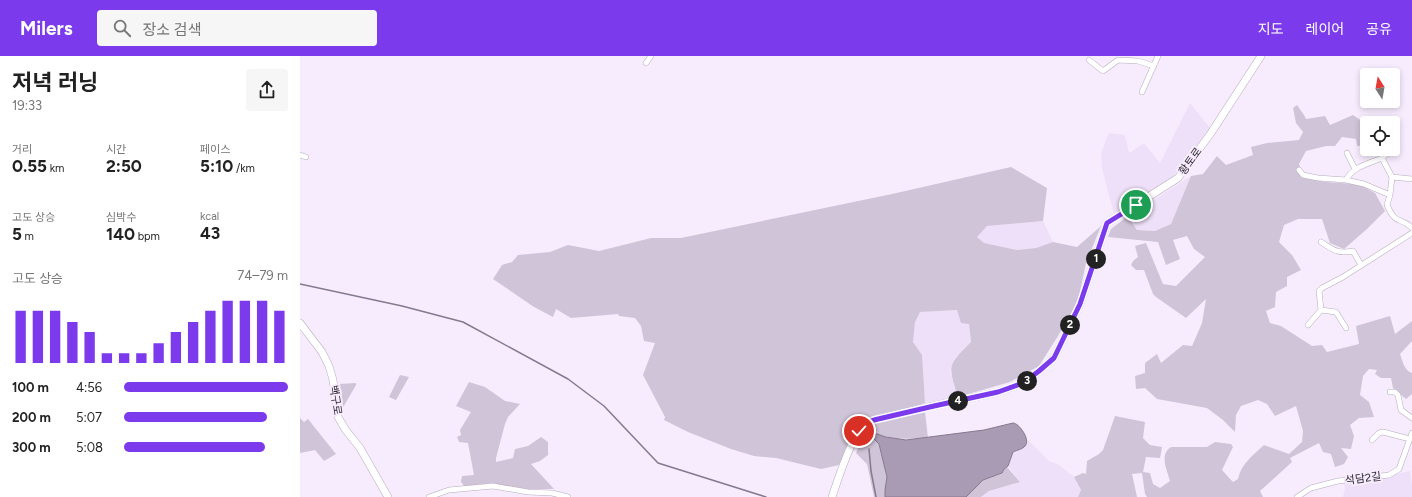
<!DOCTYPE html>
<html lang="ko">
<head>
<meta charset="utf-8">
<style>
	body { margin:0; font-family:Figtree,"Noto Sans KR",sans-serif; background:#f6f6f6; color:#222; height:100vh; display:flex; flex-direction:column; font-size:15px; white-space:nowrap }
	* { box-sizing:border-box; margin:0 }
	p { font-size:13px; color:#767676 }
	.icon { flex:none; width:22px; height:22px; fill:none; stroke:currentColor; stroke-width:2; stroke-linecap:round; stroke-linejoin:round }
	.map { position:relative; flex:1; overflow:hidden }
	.side { display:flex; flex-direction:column; background:#fff; width:300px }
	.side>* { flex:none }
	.needle { width:26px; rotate:349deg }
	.tools { position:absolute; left:1060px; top:12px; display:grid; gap:8px }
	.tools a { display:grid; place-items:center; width:40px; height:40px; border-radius:4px; background:#fff; box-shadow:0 2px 6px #0003; font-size:20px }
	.pin { position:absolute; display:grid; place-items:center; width:34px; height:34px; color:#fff; margin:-17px; border:2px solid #fff; border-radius:50%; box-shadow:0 1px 4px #0007 }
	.km { position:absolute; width:20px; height:20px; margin:-10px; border-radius:50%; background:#222; color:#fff; font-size:11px; line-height:20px; text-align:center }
	.round { display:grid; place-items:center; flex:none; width:42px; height:42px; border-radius:4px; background:#f6f6f6 }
	.headline { display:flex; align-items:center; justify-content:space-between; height:68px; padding:0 12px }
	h1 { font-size:22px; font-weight:700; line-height:30px }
	.figures { display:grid; grid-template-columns:repeat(3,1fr); gap:6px; height:68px; padding:4px 12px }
	.figures div { display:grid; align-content:center }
	.figures b { font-size:17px; font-weight:700 }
	.figures small { font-size:11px; font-weight:400 }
	.figures p { font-size:11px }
	.chart { height:112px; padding:8px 12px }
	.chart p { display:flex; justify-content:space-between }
	.chart svg { width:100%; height:72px; margin-top:4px; stroke:#7c3aed; stroke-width:6 }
	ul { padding:0 12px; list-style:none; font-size:13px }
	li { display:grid; grid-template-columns:64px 48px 1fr; align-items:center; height:30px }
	li i { height:10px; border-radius:5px; background:#7c3aed }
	header { display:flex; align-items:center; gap:24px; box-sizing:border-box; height:56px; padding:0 20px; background:#7c3aed; color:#fff }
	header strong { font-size:19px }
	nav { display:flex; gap:22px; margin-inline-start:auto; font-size:14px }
	.search { width:280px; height:36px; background:#f6f6f6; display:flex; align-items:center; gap:10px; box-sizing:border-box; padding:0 14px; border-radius:4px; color:#767676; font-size:15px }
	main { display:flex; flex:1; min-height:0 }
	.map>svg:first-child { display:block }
</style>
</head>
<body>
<header>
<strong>Milers</strong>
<div class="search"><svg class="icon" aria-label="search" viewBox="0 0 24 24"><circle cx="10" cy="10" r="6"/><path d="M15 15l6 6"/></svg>장소 검색</div>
<nav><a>지도</a><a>레이어</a><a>공유</a></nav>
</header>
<main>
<section class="side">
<div class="headline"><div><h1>저녁 러닝</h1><p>19:33</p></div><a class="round"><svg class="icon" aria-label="share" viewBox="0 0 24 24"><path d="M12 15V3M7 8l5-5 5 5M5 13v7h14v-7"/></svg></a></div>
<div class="figures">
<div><p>거리</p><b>0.55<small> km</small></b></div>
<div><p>시간</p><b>2:50</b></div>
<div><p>페이스</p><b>5:10<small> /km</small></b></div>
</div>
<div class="figures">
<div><p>고도 상승</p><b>5<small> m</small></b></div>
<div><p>심박수</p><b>140<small> bpm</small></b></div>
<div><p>kcal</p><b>43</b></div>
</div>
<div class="chart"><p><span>고도 상승</span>74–79 m</p>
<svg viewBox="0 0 160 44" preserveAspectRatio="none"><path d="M5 44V12M15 44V12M25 44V12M35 44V19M45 44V25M55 44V38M65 44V38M75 44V38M85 44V32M95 44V25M105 44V19M115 44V12M125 44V6M135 44V6M145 44V6M155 44V12"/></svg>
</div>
<ul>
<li><b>100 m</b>4:56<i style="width:100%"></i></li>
<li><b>200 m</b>5:07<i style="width:87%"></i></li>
<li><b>300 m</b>5:08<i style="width:86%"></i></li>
</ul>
</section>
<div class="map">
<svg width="1112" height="441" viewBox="0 0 1112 441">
	<rect width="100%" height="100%" fill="#f7ecfe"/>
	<path fill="#eee0f8" d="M890,47L910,72L871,123L814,158L802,112L801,97L809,77L825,79L829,97L844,87L860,107Z
		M891,120L871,168L855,175L837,174L828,160Z
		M743,165L753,186L736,192L717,194L684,187L677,181L687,170Z
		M657,254L669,268L671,286L654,303L650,316L658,341L625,347L622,299L613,286L615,266L619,256Z
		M728,384L749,405L759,409L774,421L781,435L778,441H681L689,435L720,426L708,410L713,396L725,390Z
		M1110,415L1112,429V441H1043L1045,433L1044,426L1061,425Z"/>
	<path fill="#d0c4d8" d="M997,49L1004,59L1006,63L1025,60L1030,69L1053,59L1063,66L1068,61L1074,65V67H1067V89L1057,90L1056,83L1042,81L1035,90H1026L1006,95L999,108L1004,122L1025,126L1055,128L1064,131L1075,137L1085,155L1067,173L1044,193L1030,187L1022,163H998L984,169L979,186L992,199L1001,214L987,221V230L976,236L975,251L966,255L970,267L981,270L1012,290L1022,289L1027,296L1059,288L1056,270L1090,260L1095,278L1112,265V285L1100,298C1103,306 1104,314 1112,317V338L1106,343L1093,332L1091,322H1081L1075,318L1077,314L1069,313L1063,320L1060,339L1069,346L1074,361L1059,362L1050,369L1054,380L1051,393L1041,392L1048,401L1044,408L1035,411L1031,398L1023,396L1019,387L990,402L992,406L960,435L963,441H847L845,438L842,417L832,418L837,441H778L781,434L774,421L783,417L786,418L787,405L799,398L803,394L815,360L845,366L843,382L850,389L862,391L860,402L846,401L843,416L850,417L853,428L860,432L870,425C867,414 859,399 871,391H907L915,386L931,388L933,391L922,414L933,426L938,423C941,408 953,399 964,389L989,398L1002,386L1003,375L996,350L975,360L967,348L958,344L941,350L936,359L935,376L923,364L907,352L857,343L845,332L836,333L835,320L845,317V307L857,298L861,307L883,289L892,290L902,267L906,243L886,262L856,241L853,238L844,214H836L831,209L833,205L838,201L835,190L846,187L863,228L876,230L905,201L894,193L887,180L873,184L880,203L866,209L858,186L808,181L811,173L828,160L837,174L855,175L871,168L891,120L903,118L917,100L926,109L953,99L951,91L967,87L999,84L1003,76L996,67L993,52Z
		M711,111L747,132L743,165L687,170L677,181L684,187L717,194L736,192L753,186L777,191L801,170L786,207L778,245L758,280L739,310L710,326L658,341C648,309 647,310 671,286L669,268L661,267L657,254L620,256L615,266L613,286L622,299L625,347L555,373L539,409L521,413L476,402L454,400L431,393L388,376L364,364L365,361L343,319L355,287L344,285L341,270L335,262L319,260L318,258L271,262L256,253L253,261L234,251L193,223L202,209L212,206L218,199L250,196L268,189L299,195L351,182H381L592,138Z
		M100,319L109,321L96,344L89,341Z
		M169,326L185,331L205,345L220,348L208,361L205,368L196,402V406L213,402L215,393L228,390L241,381L248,386V399L240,405L231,408L254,433H225L191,427L165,431L161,426L162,420L174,419L168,387L159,386L157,381L161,379L160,374L171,356L156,350Z
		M56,327V329L41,355L37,343L39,328Z
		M625,356L628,382C610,383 594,384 577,378L578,386L579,388L587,421L586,441H574L567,408L556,397L567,372L577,367Z
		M0,362L4,366L8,363L36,398L24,405L15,394L0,397Z
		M707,411L720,426L689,435L681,441H666L683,424L701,418L704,413Z"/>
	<path fill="#aa9bb5" stroke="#85798d" d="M713,367C719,367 731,384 725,390C723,393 717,394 713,396L708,410L704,413L702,417L683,424L666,441H585V434L587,421L579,388L573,382L575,378H577L586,381L606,384L684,374Z"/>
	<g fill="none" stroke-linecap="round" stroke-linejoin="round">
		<path stroke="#85798d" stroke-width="1.5" d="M0,228L102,250L163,266L268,323L304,350L358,407L466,441
			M572,384L573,382
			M569,393L571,415L576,441"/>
		<g stroke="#b6acbd" stroke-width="6">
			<path id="street" d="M789,4L803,15L818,4L838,5L854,10
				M346,7L351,0
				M842,36L858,0
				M1093,82L1096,90L1094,92L1082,102L1092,121L1112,123
				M1047,97L1055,113
				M0,99L6,101
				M1082,102C1070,107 1052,111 1046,124L1064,128L1090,139
				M999,114L1003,119L1018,122L1046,124
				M1092,121L1090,139L1087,149C1096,170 1100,160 1112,172
				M1021,186C1034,194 1037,198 1053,195L1061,209
				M1021,254L1036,256L1046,272
				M1008,269L1021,254L1019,235L1022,232L1043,221L1112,177
				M1090,336H1095L1098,339L1101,354L1112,362
				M1072,384L1079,377L1083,376L1110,383
				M129,441L149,434L193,430L228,436L252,437L268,441
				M997,441L1011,432L1038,425L1089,419L1099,413L1112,377"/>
		</g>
		<g stroke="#b6acbd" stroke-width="8">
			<path id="secondary" d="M0,267L22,296L29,310L33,324L38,361L45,373L60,392L88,441
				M532,441C537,426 553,376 565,367C567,366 571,365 574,364L633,350L698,336L723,327L739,315L754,302L780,248L807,167L878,122L911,77L961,0"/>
		</g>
		<use href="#street" stroke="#fff" stroke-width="5"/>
		<use href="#secondary" stroke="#fff" stroke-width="7"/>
	</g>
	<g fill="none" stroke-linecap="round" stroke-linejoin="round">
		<g stroke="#fff" stroke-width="8">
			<path id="route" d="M559,375L565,367L574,364L634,350L698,336L723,327L739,315L754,302L780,248L807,167L836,149"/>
		</g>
		<use href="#route" stroke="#7c3aed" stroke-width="5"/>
	</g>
	<g text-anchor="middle" stroke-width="4" stroke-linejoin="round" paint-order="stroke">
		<g font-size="11" fill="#2e2a31" stroke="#f7ecfe">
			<text transform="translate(890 105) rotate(-54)" y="4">황토로</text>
			<text transform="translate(36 344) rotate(81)" y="4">백구로</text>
			<text transform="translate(1063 422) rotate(-7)" y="4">석담2길</text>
		</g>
	</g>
</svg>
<div class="tools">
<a><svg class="needle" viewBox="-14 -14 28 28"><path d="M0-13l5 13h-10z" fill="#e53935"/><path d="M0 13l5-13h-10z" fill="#767676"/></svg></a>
<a><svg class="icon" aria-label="locate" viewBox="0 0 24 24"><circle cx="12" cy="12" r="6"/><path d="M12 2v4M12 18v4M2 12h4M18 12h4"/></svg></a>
</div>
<div class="pin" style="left:836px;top:149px;background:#1e9e55"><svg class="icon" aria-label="arrive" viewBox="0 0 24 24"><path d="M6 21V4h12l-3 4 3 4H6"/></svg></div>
<div class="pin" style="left:559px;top:375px;background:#d93025"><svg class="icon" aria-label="check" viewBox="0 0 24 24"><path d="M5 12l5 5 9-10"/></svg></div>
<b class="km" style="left:796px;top:203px">1</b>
<b class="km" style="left:770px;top:269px">2</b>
<b class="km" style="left:727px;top:325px">3</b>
<b class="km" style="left:658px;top:345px">4</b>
</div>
</main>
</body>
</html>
